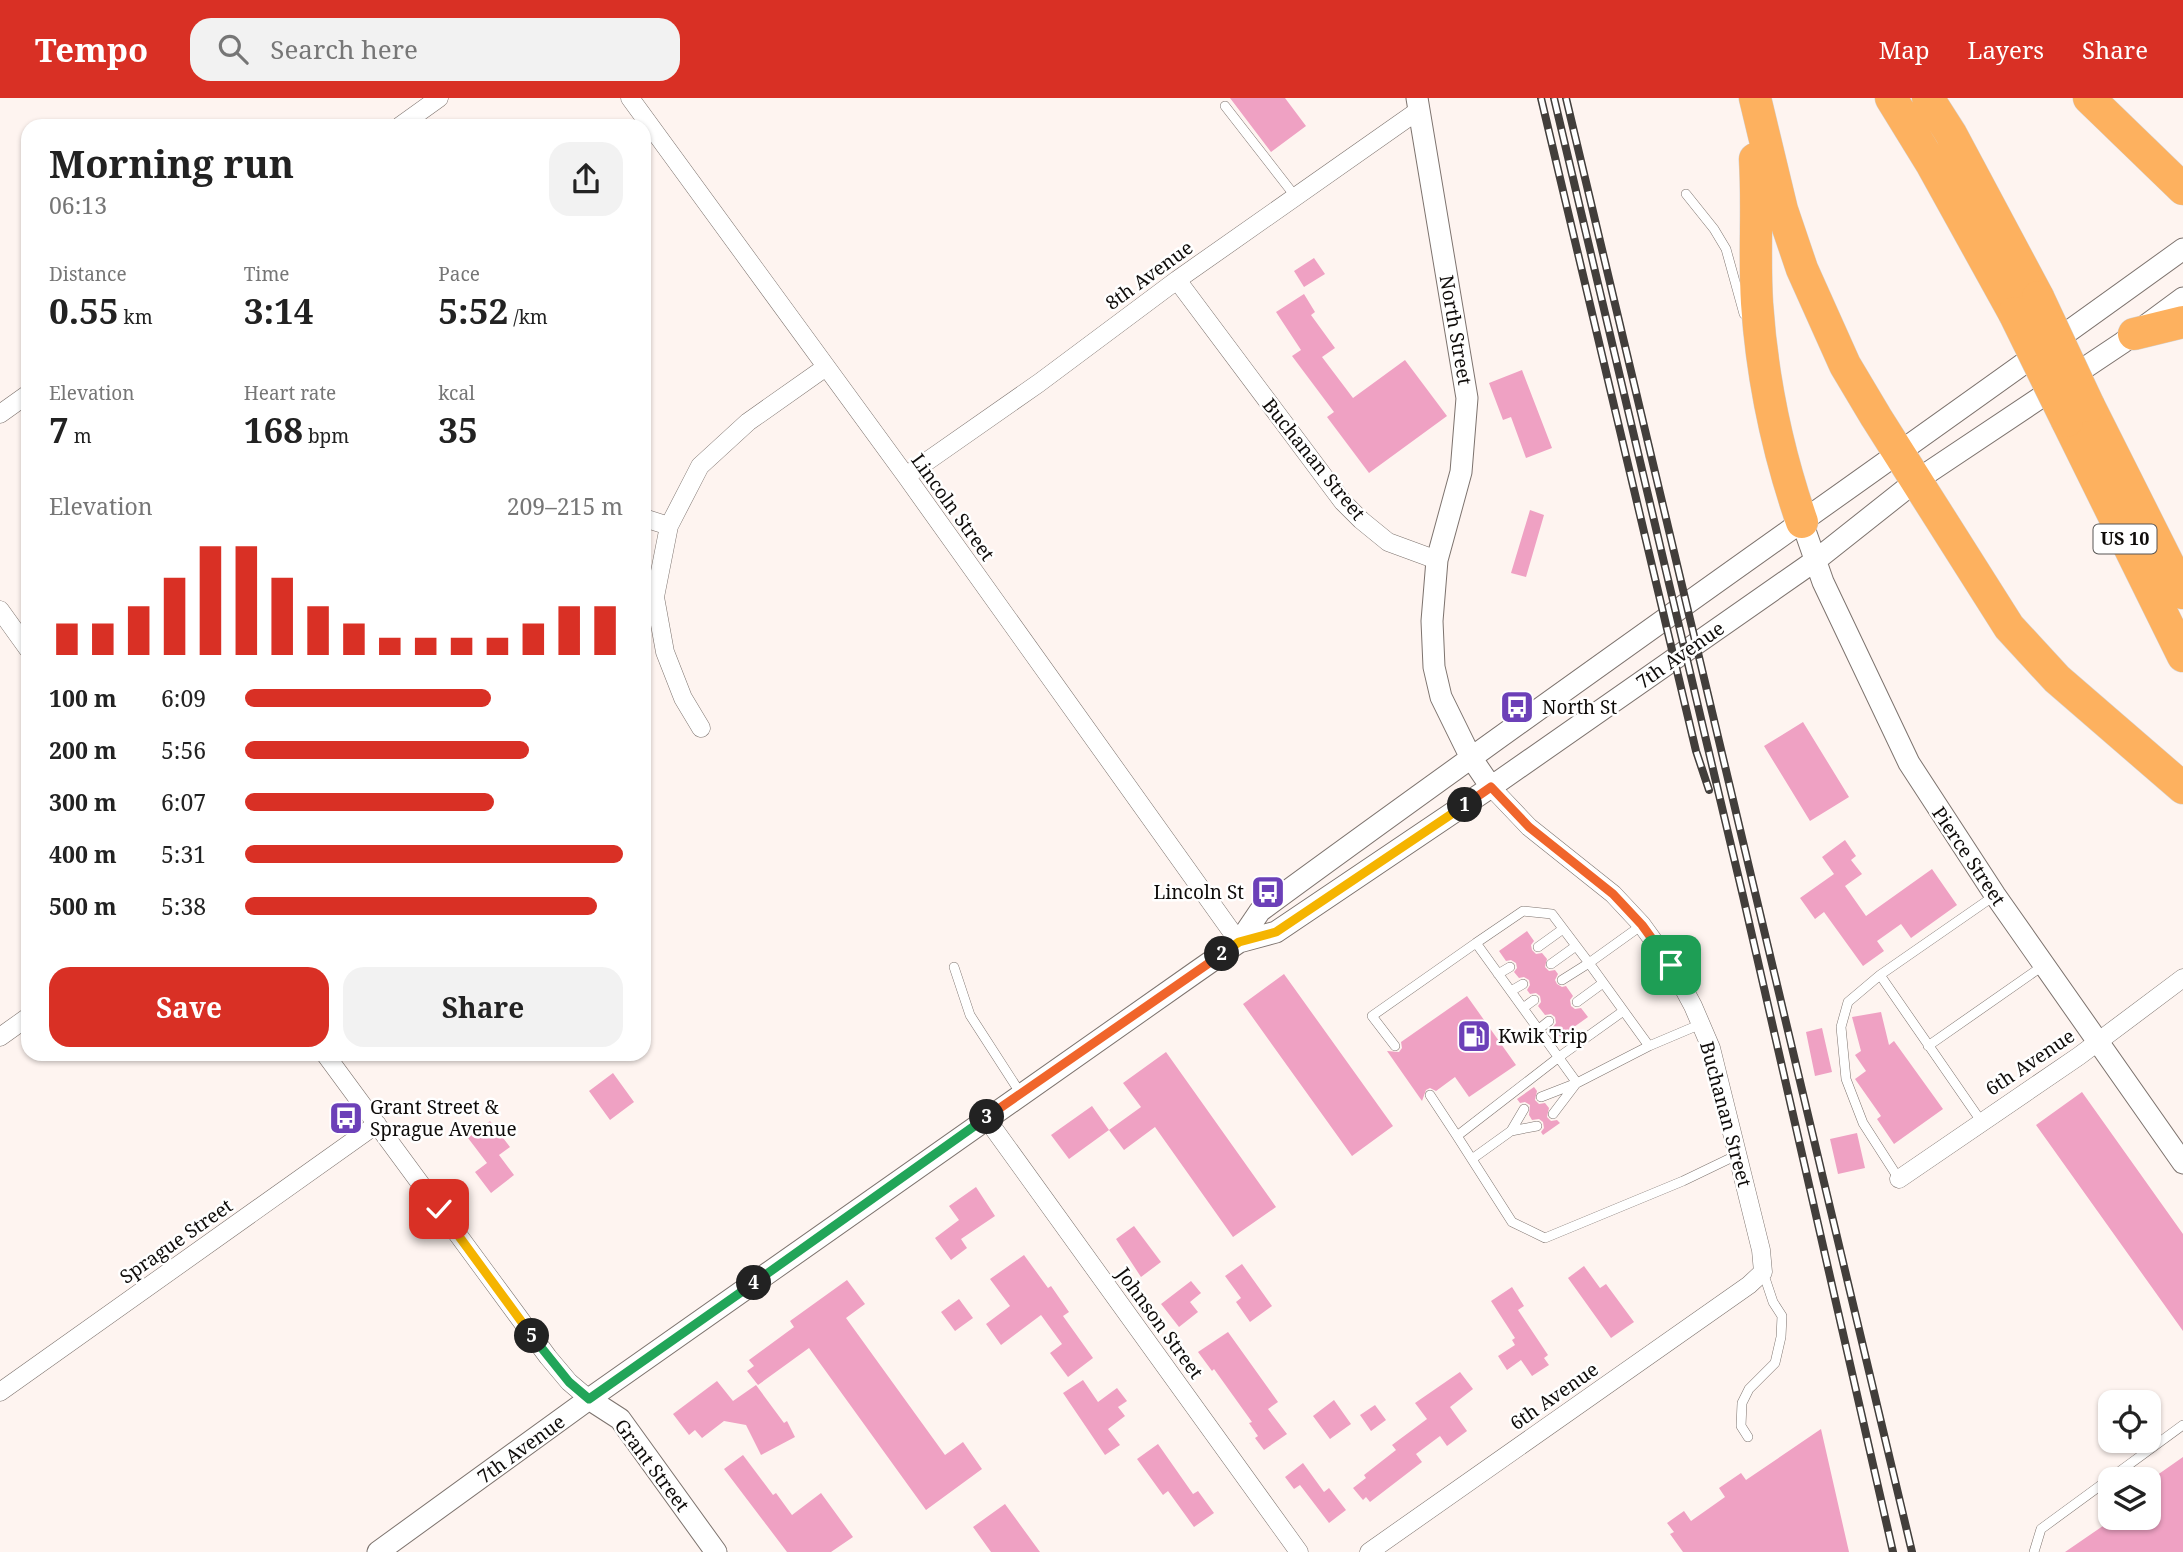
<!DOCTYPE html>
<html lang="en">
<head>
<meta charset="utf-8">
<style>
	body { margin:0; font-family:"Noto Serif",serif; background:#f2f2f2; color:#222; height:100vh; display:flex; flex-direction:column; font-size:26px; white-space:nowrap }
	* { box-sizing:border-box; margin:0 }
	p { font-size:23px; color:#767676 }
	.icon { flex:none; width:38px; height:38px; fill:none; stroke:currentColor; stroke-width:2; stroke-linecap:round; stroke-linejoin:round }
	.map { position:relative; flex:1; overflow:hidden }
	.drawer { position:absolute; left:21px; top:21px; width:630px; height:942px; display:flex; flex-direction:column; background:#fff; border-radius:21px; box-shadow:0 2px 5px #0004 }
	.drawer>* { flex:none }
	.controls { position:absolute; left:2098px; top:1292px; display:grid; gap:14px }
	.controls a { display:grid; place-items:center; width:63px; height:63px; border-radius:14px; background:#fff; box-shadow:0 2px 5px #0004; font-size:35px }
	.pin { position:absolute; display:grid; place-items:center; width:60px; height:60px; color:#fff; margin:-30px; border-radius:14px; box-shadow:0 4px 10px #0006 }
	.km { position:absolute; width:35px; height:35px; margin:-18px; border-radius:50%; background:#222; color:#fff; font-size:19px; line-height:35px; text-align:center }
	.round { display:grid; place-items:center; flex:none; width:74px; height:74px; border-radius:21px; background:#f2f2f2 }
	.summary { display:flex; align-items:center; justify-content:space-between; height:119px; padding:0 28px }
	h1 { font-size:38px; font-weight:700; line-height:52px }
	.figures { display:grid; grid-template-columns:repeat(3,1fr); gap:10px; height:119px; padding:7px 28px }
	.figures div { display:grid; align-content:center }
	.figures b { font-size:35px; font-weight:700 }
	.figures small { font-size:19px; font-weight:400 }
	.figures p { font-size:19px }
	.chart { height:196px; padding:14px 28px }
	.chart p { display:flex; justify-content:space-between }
	.chart svg { width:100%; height:126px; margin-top:7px; stroke:#d93025; stroke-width:6 }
	.action { display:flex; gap:14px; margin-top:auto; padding:14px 28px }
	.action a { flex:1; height:80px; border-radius:21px; background:#d93025; color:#fff; font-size:28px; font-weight:700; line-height:80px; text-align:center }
	.action a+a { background:#f2f2f2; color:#222 }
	ul { padding:0 28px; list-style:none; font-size:23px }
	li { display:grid; grid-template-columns:112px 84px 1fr; align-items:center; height:52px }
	li i { height:18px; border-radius:9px; background:#d93025 }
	header { display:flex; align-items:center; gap:42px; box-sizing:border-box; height:98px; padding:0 35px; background:#d93025; color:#fff }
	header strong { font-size:33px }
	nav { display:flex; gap:38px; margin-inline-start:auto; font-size:24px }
	.search { width:490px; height:63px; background:#f2f2f2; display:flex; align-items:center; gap:18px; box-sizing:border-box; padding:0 24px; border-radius:21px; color:#767676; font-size:26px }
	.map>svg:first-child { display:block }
</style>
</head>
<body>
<header>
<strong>Tempo</strong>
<div class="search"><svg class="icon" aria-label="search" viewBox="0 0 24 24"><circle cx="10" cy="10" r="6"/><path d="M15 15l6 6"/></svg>Search here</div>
<nav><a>Map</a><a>Layers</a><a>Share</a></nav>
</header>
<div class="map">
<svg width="2183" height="1454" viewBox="0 0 2183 1454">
	<rect width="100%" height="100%" fill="#fef4f0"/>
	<path fill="#efa1c3" d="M1230,0H1285L1306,28L1271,54Z
		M1314,160L1325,176L1304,189L1294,173Z
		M1304,196L1315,214L1311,217L1335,250L1322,259L1353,300L1405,262L1447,318L1369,375L1327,319L1334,314L1292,258L1301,252L1276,214Z
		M1522,272L1552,350L1526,360L1511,319L1503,322L1489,285Z
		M1530,412L1544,417L1526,479L1511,475Z
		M1803,624L1849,699L1810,723L1764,648Z
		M1845,742L1856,758L1851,762L1862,776L1845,788L1866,818L1932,771L1957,807L1911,840L1901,826L1877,843L1884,853L1863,868L1824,814L1815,821L1800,800L1834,776L1822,759Z
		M1527,833L1534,843L1531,847L1532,852L1536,856L1542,855L1547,861L1545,869L1549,873L1555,872L1558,876L1555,882L1557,886L1562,889L1566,888L1573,898L1570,902L1571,908L1575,911L1581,910L1588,919L1560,939L1553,929L1556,925L1555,919L1551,916L1545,917L1538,908L1541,904L1540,898L1536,895L1530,896L1527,892L1530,887L1529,882L1524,879L1519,880L1514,874L1517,870L1516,865L1511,862L1506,863L1499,853Z
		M1284,876L1393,1028L1352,1058L1243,906Z
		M1467,898L1516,967L1469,999L1455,979L1436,993L1430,990L1426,992L1422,1003L1387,953L1399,954L1402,950L1401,944Z
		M1881,914L1889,947L1894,943L1943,1011L1894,1046L1877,1021L1881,1018L1855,981L1866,973L1855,957L1861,953L1852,919Z
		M1822,930L1832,974L1815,978L1806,934Z
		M1166,954L1276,1109L1233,1139L1155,1029L1124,1052L1109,1032L1141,1009L1123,985Z
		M613,975L634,1004L610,1022L589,993Z
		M1534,989L1537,993L1535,1002L1539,1006L1545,1005L1549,1010L1547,1019L1551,1023L1557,1022L1560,1025L1543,1037L1541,1034L1544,1030L1543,1024L1539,1021L1532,1022L1529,1017L1530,1007L1525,1004L1520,1005L1517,1001Z
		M2082,994L2183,1136V1233L2036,1027Z
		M1092,1008L1109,1032L1069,1061L1051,1037Z
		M490,1023L510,1049L499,1057L514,1077L491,1095L475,1074L487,1065L468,1040Z
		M1857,1035L1865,1070L1838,1076L1830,1041Z
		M976,1089L995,1118L961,1141L967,1150L951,1162L935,1140L959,1122L949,1108Z
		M1134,1128L1161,1164L1141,1179L1116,1141Z
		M1024,1157L1048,1190L1051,1188L1069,1214L1063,1218L1093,1260L1068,1279L1050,1255L1062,1246L1041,1217L1001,1247L986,1226L1010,1208L990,1181Z
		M1242,1166L1272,1208L1250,1224L1236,1204L1241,1200L1225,1178Z
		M1584,1168L1600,1190L1606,1186L1634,1224L1611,1240L1568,1180Z
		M847,1182L865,1206L846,1220L945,1357L963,1344L982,1371L926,1412L809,1250L758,1287L747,1273L754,1268L749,1262L794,1229L790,1223Z
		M1191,1183L1201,1195L1190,1204L1198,1214L1179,1229L1161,1206Z
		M1512,1189L1524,1208L1518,1212L1548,1257L1544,1260L1549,1267L1532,1278L1521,1262L1507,1272L1498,1258L1515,1247L1512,1242L1515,1240L1491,1203Z
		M959,1201L973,1220L955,1233L941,1214Z
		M1228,1234L1278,1304L1268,1311L1287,1336L1264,1352L1255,1340L1258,1338L1249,1325L1252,1324L1214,1271L1212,1273L1198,1254Z
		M1460,1274L1473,1291L1450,1309L1467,1333L1447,1348L1440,1338L1416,1356L1422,1364L1370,1404L1366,1399L1363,1402L1353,1390L1366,1380L1364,1377L1396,1352L1392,1347L1427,1321L1415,1305Z
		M1083,1282L1098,1304L1117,1290L1127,1303L1118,1309L1125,1318L1108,1331L1120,1347L1105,1357L1063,1295Z
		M717,1283L733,1303L756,1287L784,1325L787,1323L795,1339L761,1357L746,1327L724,1323L702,1340L695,1332L689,1337L673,1316Z
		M1334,1302L1351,1326L1330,1341L1313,1318Z
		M1375,1307L1386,1322L1371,1333L1360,1317Z
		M1821,1331L1849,1454H1683L1670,1436L1674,1434L1667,1425L1684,1413L1691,1423L1725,1399L1719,1390L1741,1375L1746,1382Z
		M1158,1346L1193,1396L1198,1393L1214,1415L1194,1429L1168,1393L1163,1397L1137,1361Z
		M743,1357L773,1397L776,1395L792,1417L821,1395L853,1439L831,1454H787L724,1371Z
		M2183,1359V1454H2065L2116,1419H2149V1396L2159,1389L2153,1380Z
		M1303,1365L1324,1394L1329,1390L1346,1412L1329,1425L1300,1387L1294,1391L1285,1379Z
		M1005,1406L1040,1454H991L973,1429Z"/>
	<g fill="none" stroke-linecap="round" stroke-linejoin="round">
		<g stroke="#7d736e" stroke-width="10">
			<path id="service" d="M1225,8L1295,98
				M1686,96L1714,131L1726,151L1744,216
				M1642,827L1589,865L1649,948L1701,926
				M1538,849L1563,831
				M1551,866L1576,848
				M954,869L970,917L1021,996
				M1498,876L1510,869
				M1880,877L1848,904L1841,929L1846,981L1863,1025L1899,1081
				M1562,882L1589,865L1552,816L1523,813L1476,845L1577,985
				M1511,893L1523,886
				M1577,904L1603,885
				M1523,910L1534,902
				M1622,914L1559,959L1457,1038L1512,1124L1545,1140L1683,1083L1737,1057
				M1539,931L1549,923
				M1395,948L1372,918L1476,845
				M1928,948L2044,867
				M1430,997L1457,1038
				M1541,999L1577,985L1649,948
				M1553,1016L1575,987
				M1981,1023L1880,877L1994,798
				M1511,1033L1537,1028
				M1472,1061L1511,1033L1524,1011
				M1748,1339L1741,1328L1742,1305L1749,1291L1775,1265L1781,1239L1782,1218L1773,1204L1763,1174
				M2034,1454L2041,1431L2183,1327"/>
		</g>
		<g stroke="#7d736e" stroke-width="19">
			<path id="minor" d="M630,0L906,378L1239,844
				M400,28L439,0
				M1177,182L1343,404L1361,422L1388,444L1437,462
				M0,316L28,296
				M906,378L1039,285L1177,182L1419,12
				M644,420L669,428
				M0,512L28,551
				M701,630L683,600L665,554L655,499L669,428L700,368L748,324L826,269
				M0,939L28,919
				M325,956L548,1259L569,1284L589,1301
				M986,1020L1299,1454
				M1899,1081L2079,958L2183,880
				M0,1294L377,1026
				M1369,1454L1749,1187L1763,1174L1761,1152L1711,950L1693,908L1671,867L1642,827L1613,796L1529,729L1491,689"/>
		</g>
		<g stroke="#7d736e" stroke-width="23">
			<path id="tertiary" d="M1417,0L1467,300L1461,374L1437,462L1432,523L1434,569L1441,599L1470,658L1491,689
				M1802,424L1823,484L1909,665L1995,797L2183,1065
				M1239,844L1260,813C1565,589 1876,373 2183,151
				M589,1301L620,1321L716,1454
				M378,1454L589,1301L1196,874L1239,844L1276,834L1491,689L1816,462L1917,382L2122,245L2183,200"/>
		</g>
		<g stroke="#d4d3d3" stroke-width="33">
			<path id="motorway" d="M1755,0L1782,112L1802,171L1845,267L1876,319L2009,529L2057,581L2183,690
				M1891,0L1931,65L2014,215
				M1928,0L1951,36L2038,199
				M2089,0L2183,91
				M1755,61C1758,109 1754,157 1757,205C1762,279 1778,355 1802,424
				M2134,236L2183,224
				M2089,308L2183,495
				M2067,323L2183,558"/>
		</g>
		<use href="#service" stroke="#fff" stroke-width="9"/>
		<use href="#minor" stroke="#fff" stroke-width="18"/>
		<use href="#tertiary" stroke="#fff" stroke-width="21"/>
		<use href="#motorway" stroke="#fdb15f" stroke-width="32"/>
		<g stroke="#423e3b" stroke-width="8">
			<path id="rail" d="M1541,0L1696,653L1709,692
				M1554,0L1743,798L1893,1454
				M1566,0L1912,1454"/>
		</g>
		<use href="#rail" stroke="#fff" stroke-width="5" stroke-dasharray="16" stroke-linecap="butt"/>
		<g stroke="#d4d3d3" stroke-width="33" stroke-linecap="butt">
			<path id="motorway-bridge" d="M2038,199L2089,308
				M2014,215L2067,323"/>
		</g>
		<use href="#motorway-bridge" stroke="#fdb15f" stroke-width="32"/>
	</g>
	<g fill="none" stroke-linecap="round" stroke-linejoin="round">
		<g stroke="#fff" stroke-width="14">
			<path id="split-1" d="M1465,707L1491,689L1529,729L1613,796L1642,827L1671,867"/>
		</g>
		<g stroke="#fff" stroke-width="14">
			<path id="split-2" d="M1222,856L1239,844L1276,834L1465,707"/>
		</g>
		<g stroke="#fff" stroke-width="14">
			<path id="split-3" d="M987,1019L1222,856"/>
		</g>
		<g stroke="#fff" stroke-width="14">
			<path id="split-4" d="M754,1185L987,1019"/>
		</g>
		<g stroke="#fff" stroke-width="14">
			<path id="split-5" d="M532,1238L569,1284L589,1301L754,1185"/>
		</g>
		<g stroke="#fff" stroke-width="14">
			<path id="split-6" d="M439,1111L532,1238"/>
		</g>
		<use href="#split-1" stroke="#f0652b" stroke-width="9"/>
		<use href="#split-2" stroke="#f5b400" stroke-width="9"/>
		<use href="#split-3" stroke="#f0652b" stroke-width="9"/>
		<use href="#split-4" stroke="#22a559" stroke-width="9"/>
		<use href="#split-5" stroke="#22a559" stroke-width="9"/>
		<use href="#split-6" stroke="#f5b400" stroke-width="9"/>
	</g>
	<defs>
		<g id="bus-square" transform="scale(1.75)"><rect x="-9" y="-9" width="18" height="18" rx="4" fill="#6c40b8" stroke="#fff"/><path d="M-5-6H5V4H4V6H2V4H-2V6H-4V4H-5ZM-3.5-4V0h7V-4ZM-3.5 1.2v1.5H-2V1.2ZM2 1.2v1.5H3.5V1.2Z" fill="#fff"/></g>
		<g id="fuel-square" transform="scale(1.75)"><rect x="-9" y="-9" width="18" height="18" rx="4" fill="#6c40b8" stroke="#fff"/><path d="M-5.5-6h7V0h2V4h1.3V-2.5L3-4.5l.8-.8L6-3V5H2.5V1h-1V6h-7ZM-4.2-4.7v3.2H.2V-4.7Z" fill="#fff"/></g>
	</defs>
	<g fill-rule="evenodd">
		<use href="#bus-square" x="1517" y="609"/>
		<use href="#bus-square" x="1268" y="794"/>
		<use href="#fuel-square" x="1474" y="938"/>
		<use href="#bus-square" x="346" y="1020"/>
	</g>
	<g text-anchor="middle" stroke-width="5" stroke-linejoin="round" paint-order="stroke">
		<rect fill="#fff" stroke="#575554" stroke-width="2" x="2093.5" y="426.5" width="63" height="29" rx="5"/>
		<g font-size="18" font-weight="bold" fill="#0f0c0a">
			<text x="2125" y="447">US 10</text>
		</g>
		<g font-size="19" fill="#0f0c0a" stroke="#fff">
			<text transform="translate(1149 177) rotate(-36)" y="7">8th Avenue</text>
			<text transform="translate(1456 232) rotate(80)" y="7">North Street</text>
			<text transform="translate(1314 361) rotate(51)" y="7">Buchanan Street</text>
			<text transform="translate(953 409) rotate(54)" y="7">Lincoln Street</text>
			<text transform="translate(1680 557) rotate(-35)" y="7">7th Avenue</text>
			<text transform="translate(1969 758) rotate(56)" y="7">Pierce Street</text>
			<text transform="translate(2030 964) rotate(-34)" y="7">6th Avenue</text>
			<text transform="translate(1726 1016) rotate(75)" y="7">Buchanan Street</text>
			<text transform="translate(176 1143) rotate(-35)" y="7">Sprague Street</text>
			<text transform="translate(1160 1225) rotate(54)" y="7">Johnson Street</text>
			<text transform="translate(1554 1298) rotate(-35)" y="7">6th Avenue</text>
			<text transform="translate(521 1351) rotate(-36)" y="7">7th Avenue</text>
			<text transform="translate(652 1367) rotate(53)" y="7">Grant Street</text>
		</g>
		<g font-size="19" fill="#0f0c0a" stroke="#fff" text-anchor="start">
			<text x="1542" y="616">North St</text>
			<text x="1244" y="801" text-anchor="end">Lincoln St</text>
			<text x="1498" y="945">Kwik Trip</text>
			<text x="370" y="1016">Grant Street &amp;<tspan x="370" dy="22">Sprague Avenue</tspan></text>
		</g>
	</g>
</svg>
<div class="controls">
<a><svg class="icon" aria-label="locate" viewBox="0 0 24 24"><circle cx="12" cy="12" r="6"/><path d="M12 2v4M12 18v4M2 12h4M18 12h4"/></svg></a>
<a><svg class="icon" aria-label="layers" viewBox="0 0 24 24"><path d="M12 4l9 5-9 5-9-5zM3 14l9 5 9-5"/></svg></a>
</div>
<div class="pin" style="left:1671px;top:867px;background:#1e9e55"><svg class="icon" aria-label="arrive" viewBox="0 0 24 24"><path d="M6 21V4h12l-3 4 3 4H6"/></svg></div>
<div class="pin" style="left:439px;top:1111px;background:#d93025"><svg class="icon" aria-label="check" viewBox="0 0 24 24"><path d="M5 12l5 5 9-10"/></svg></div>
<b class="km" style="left:1465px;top:707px">1</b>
<b class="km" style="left:1222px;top:856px">2</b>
<b class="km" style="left:987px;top:1019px">3</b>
<b class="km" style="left:754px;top:1185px">4</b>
<b class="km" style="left:532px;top:1238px">5</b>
<section class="drawer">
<div class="summary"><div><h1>Morning run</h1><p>06:13</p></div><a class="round"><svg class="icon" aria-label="share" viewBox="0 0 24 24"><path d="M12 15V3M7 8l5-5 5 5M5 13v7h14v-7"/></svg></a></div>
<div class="figures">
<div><p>Distance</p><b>0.55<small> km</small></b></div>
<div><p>Time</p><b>3:14</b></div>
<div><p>Pace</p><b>5:52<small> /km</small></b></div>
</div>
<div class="figures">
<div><p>Elevation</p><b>7<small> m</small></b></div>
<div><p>Heart rate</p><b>168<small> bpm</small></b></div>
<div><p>kcal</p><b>35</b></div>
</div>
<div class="chart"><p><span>Elevation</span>209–215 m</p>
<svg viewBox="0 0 160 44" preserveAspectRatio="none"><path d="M5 44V33M15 44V33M25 44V27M35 44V17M45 44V6M55 44V6M65 44V17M75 44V27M85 44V33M95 44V38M105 44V38M115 44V38M125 44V38M135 44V33M145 44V27M155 44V27"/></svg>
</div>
<ul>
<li><b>100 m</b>6:09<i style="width:65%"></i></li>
<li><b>200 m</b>5:56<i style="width:75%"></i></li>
<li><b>300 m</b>6:07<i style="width:66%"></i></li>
<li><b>400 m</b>5:31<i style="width:100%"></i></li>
<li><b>500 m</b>5:38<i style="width:93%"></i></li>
</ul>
<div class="action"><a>Save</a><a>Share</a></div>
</section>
</div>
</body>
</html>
